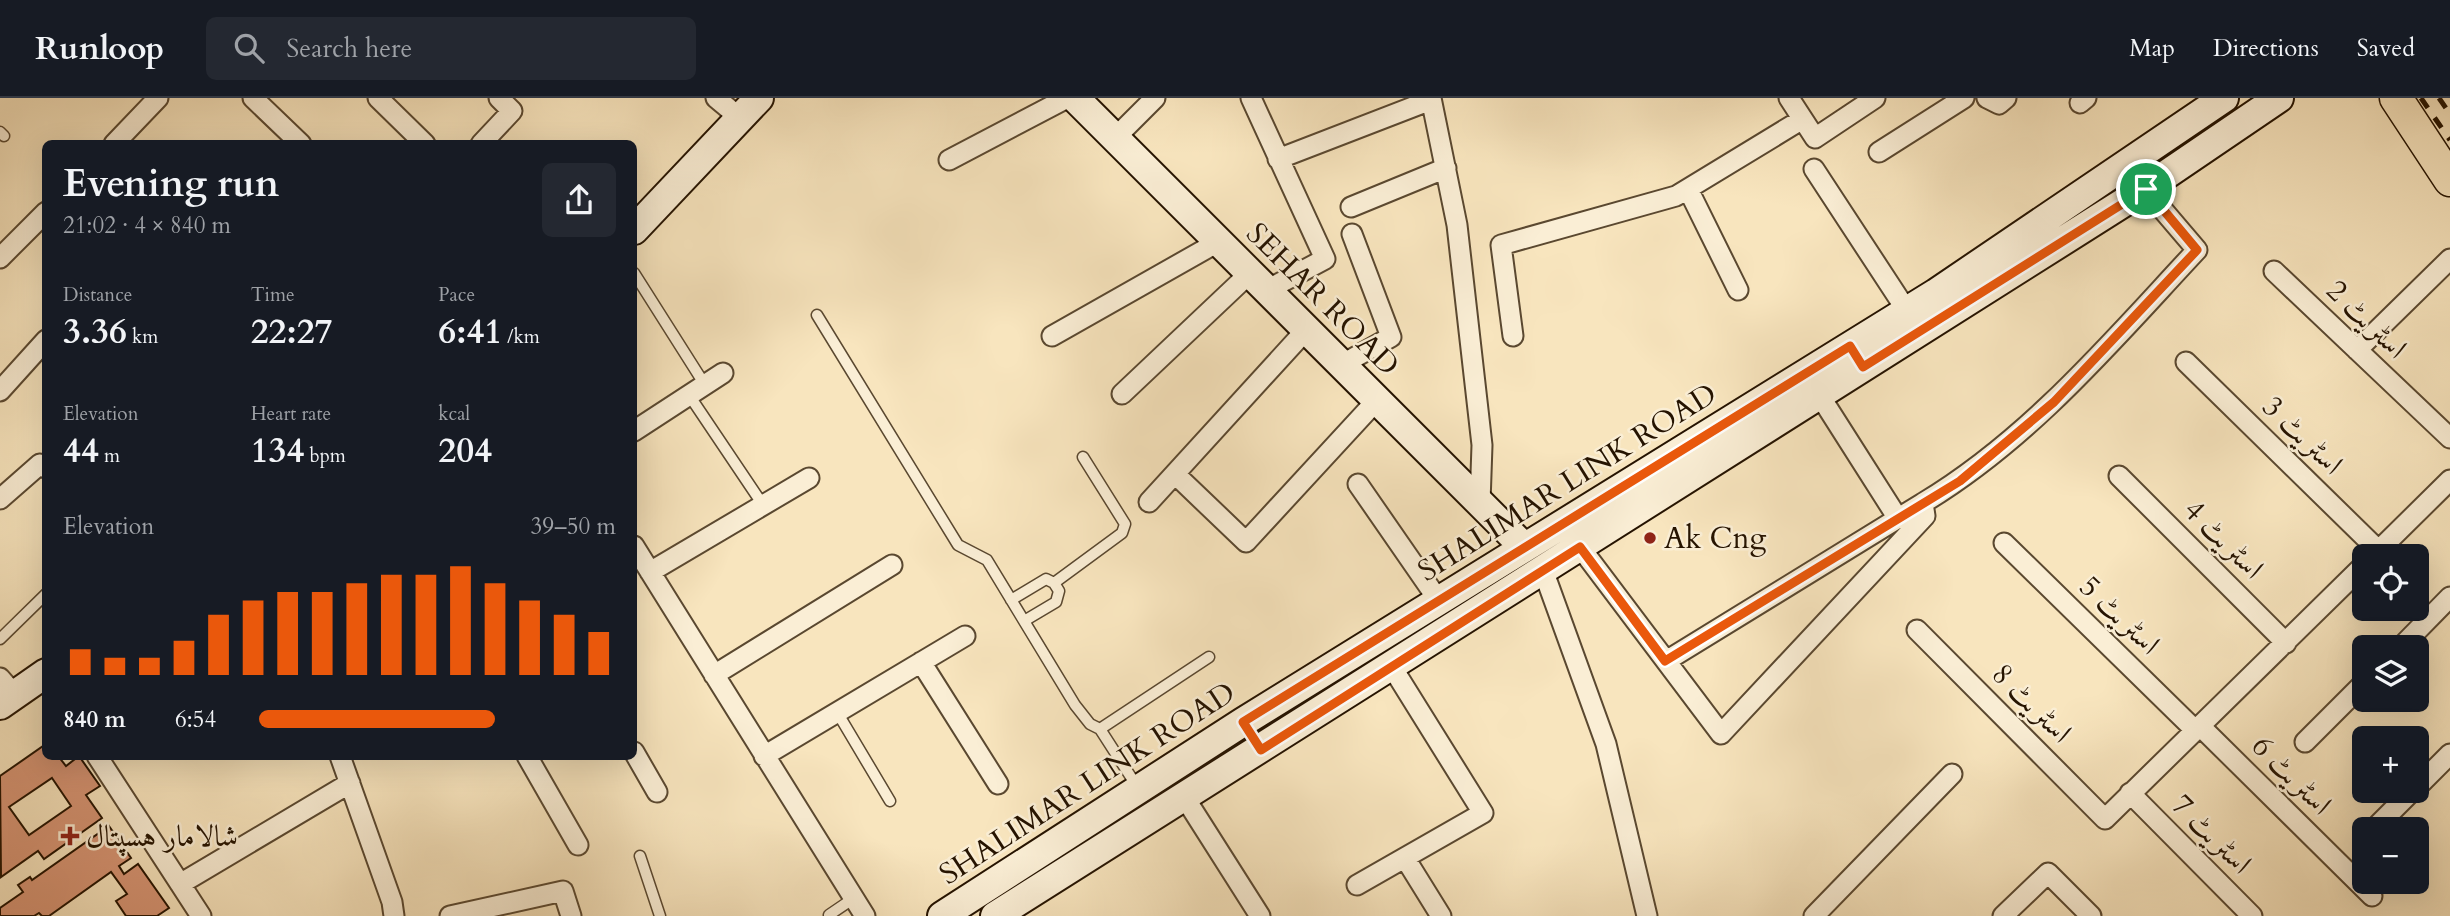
<!DOCTYPE html>
<html lang="en">
<head>
<meta charset="utf-8">
<style>
	body { margin:0; font-family:Cardo,Amiri,serif; background:#242831; color:#f1f3f6; height:100vh; display:flex; flex-direction:column; font-size:26px; white-space:nowrap }
	* { box-sizing:border-box; margin:0 }
	p { font-size:23px; color:#9ea1a6 }
	.icon { flex:none; width:38px; height:38px; fill:none; stroke:currentColor; stroke-width:2; stroke-linecap:round; stroke-linejoin:round }
	.map { position:relative; flex:1; overflow:hidden }
	.drawer { position:absolute; left:42px; top:42px; width:595px; height:620px; display:flex; flex-direction:column; background:#171b24; border-radius:10px; box-shadow:0 7px 28px #0002 }
	.drawer>* { flex:none }
	.fabs { position:absolute; left:2352px; top:446px; display:grid; gap:14px }
	.fabs a { display:grid; place-items:center; width:77px; height:77px; border-radius:10px; background:#171b24; box-shadow:0 7px 28px #0002; font-size:35px }
	.pin { position:absolute; display:grid; place-items:center; width:60px; height:60px; color:#fff; margin:-30px; border:4px solid #fff; border-radius:50%; box-shadow:0 2px 7px #0007 }
	.round { display:grid; place-items:center; flex:none; width:74px; height:74px; border-radius:10px; background:#242831 }
	.overview { display:flex; align-items:center; justify-content:space-between; height:119px; padding:0 21px }
	h1 { font-size:38px; font-weight:700; line-height:52px }
	.metrics { display:grid; grid-template-columns:repeat(3,1fr); gap:10px; height:119px; padding:7px 21px }
	.metrics div { display:grid; align-content:center }
	.metrics b { font-size:35px; font-weight:700 }
	.metrics small { font-size:19px; font-weight:400 }
	.metrics p { font-size:19px }
	.chart { height:196px; padding:14px 21px }
	.chart p { display:flex; justify-content:space-between }
	.chart svg { width:100%; height:126px; margin-top:7px; stroke:#ea580c; stroke-width:6 }
	ul { padding:0 21px; list-style:none; font-size:23px }
	li { display:grid; grid-template-columns:112px 84px 1fr; align-items:center; height:52px }
	li i { height:18px; border-radius:9px; background:#ea580c }
	header { display:flex; align-items:center; gap:42px; box-sizing:border-box; height:98px; padding:0 35px; background:#171b24; border-bottom:2px solid #363941 }
	header strong { font-size:33px }
	nav { display:flex; gap:38px; margin-inline-start:auto; font-size:24px }
	.search { width:490px; height:63px; background:#242831; display:flex; align-items:center; gap:18px; box-sizing:border-box; padding:0 24px; border-radius:10px; color:#9ea1a6; font-size:26px }
	.map>svg:first-child { display:block }
</style>
</head>
<body>
<header>
<strong>Runloop</strong>
<div class="search"><svg class="icon" aria-label="search" viewBox="0 0 24 24"><circle cx="10" cy="10" r="6"/><path d="M15 15l6 6"/></svg>Search here</div>
<nav><a>Map</a><a>Directions</a><a>Saved</a></nav>
</header>
<div class="map">
<svg width="2450" height="818" viewBox="0 0 2450 818">
	<rect width="100%" height="100%" fill="#f8e5be"/>
	<filter id="stains"><feTurbulence type="fractalNoise" baseFrequency=".00286" numOctaves="4"/><feColorMatrix values="0 0 0 0 .2 0 0 0 0 .09 0 0 0 0 .02 0 0 0 .5 -.17"/></filter>
	<radialGradient id="worn" r=".72"><stop offset=".6" stop-color="#630" stop-opacity="0"/><stop offset="1" stop-color="#630" stop-opacity=".3"/></radialGradient>
	<path fill="#d79575" stroke="#251300" stroke-width="2" fill-rule="evenodd" d="M46,646V658H58L66,668L79,658L100,688L86,697L102,720L44,761L38,753L1,779L0,678ZM52,680L71,708L29,737L9,709Z
		M109,728L131,760L119,768L124,776L138,766L169,810L157,818H126L116,803L127,796L111,774L49,818H42L39,815L34,818H0V810L23,794L18,787L30,779L32,782Z"/>
	<g fill="none" stroke-linecap="round" stroke-linejoin="round">
		<g stroke="#5a4830" stroke-width="13">
			<path id="lane" d="M0,34L4,38
				M634,175L705,287
				M817,217L958,447L987,462L1075,607L1090,626L1100,631
				M689,297L763,407
				M1011,502L1046,481L1054,485L1122,435L1125,426L1083,359
				M1024,523L1056,504L1059,493L1054,485
				M0,541L46,496
				M837,614L890,703
				M1138,690L1100,631L1209,559
				M640,758L660,818
				M829,817L854,800"/>
		</g>
		<g stroke="#5a4830" stroke-width="23">
			<path id="street" d="M253,0L301,46
				M378,0L425,46
				M716,0L740,20
				M1251,0L1325,161L1267,192
				M1431,0L1457,127L1482,347L1480,405
				M1789,0L1815,40L1875,0
				M1987,0L1999,6L2006,0
				M2080,5L2086,0
				M1115,40L1155,0
				M114,46L158,0
				M481,46L512,13L499,0
				M1879,54L1964,0
				M1278,61L1431,2
				M949,62L1067,0
				M1814,71L1907,213
				M1688,91L1738,192
				M1351,109L1446,70
				M0,160L46,114
				M2274,173L2450,340
				M1052,238L1218,144
				M1513,238L1501,147L1676,98L1801,22
				M2357,252L2450,161
				M2186,264L2379,453
				M1341,267L1391,239L1352,136
				M0,293L46,242
				M1122,296L1250,175
				M1820,298L1897,419
				M634,333L723,275
				M1175,376L1246,444L1377,302
				M2119,378L2286,545
				M1358,386L1439,503
				M0,401L40,366L46,370
				M1149,404L1306,232
				M2004,445L2195,632
				M634,448L865,818
				M1580,449L1721,636L1925,418L1923,405C2031,340 2112,243 2197,152L2145,91
				M2373,458L2450,382
				M1543,472L1606,646L1647,818
				M650,474L809,380
				M1917,532L2105,721L2364,467
				M2400,550L2450,499
				M1666,563L1923,405
				M921,564L998,686
				M714,577L892,467
				M0,580L15,597
				M2200,628L2372,798
				M2305,644L2364,585
				M634,654L657,694
				M97,658L201,818
				M340,658L392,804L394,818
				M527,658L578,747
				M764,658L965,538
				M2417,689L2450,656
				M2130,695L2252,818
				M1185,700L1260,818
				M2379,726L2412,693
				M1405,760L1441,818
				M180,786L350,685
				M1357,787L1483,715L1392,569
				M450,818L563,793L571,818
				M1814,818L1952,676
				M2003,818L2048,775L2091,818"/>
		</g>
		<g stroke="#251300" stroke-width="32">
			<path id="secondary" d="M1075,0L1524,449
				M634,132L759,0
				M0,607L46,575
				M942,818L1243,624L1936,195L2224,0
				M995,818L2145,91L2279,0"/>
		</g>
		<g stroke="#251300" stroke-width="35">
			<path id="primary" d="M2396,0L2450,82"/>
		</g>
		<use href="#lane" stroke="#faeed5" stroke-width="10"/>
		<use href="#street" stroke="#faeed5" stroke-width="19"/>
		<use href="#secondary" stroke="#faeed5" stroke-width="28"/>
		<use href="#primary" stroke="#f8e5be" stroke-width="32"/>
		<path stroke="#251300" stroke-width="5" stroke-dasharray="12 12" stroke-linecap="butt" d="M2421,0L2450,42
			M2439,0L2450,16"/>
	</g>
	<g fill="none" stroke-linecap="round" stroke-linejoin="round">
		<g stroke="#fff" stroke-width="14">
			<path id="route" d="M2146,91L2197,152L2054,304L1960,383L1665,563L1580,449L1261,652L1243,624L1850,248L1863,269Z"/>
		</g>
		<use href="#route" stroke="#ea580c" stroke-width="9"/>
	</g>
	<g fill="#8f2418" stroke="#faeed5" stroke-width="2.5">
		<circle cx="1650" cy="440" r="7"/>
		<path d="M66.5 727.5h7v7h7v7h-7v7h-7v-7h-7v-7h7z"/>
	</g>
	<g text-anchor="middle" stroke-width="5" stroke-linejoin="round" paint-order="stroke">
		<g font-size="30" fill="#251300" stroke="#faeed5">
			<text transform="translate(1323 201) rotate(45)" y="10">SEHAR ROAD</text>
			<text transform="translate(2367 221) rotate(44)" y="10">اسٹریٹ 2</text>
			<text transform="translate(2303 337) rotate(44)" y="10">اسٹریٹ 3</text>
			<text transform="translate(1567 384) rotate(-32)" y="10">SHALIMAR LINK ROAD</text>
			<text transform="translate(2224 441) rotate(45)" y="10">اسٹریٹ 4</text>
			<text transform="translate(2120 517) rotate(44)" y="10">اسٹریٹ 5</text>
			<text transform="translate(2032 605) rotate(45)" y="10">اسٹریٹ 8</text>
			<text transform="translate(2292 677) rotate(45)" y="10">اسٹریٹ 6</text>
			<text transform="translate(1087 685) rotate(-33)" y="10">SHALIMAR LINK ROAD</text>
			<text transform="translate(2212 736) rotate(45)" y="10">اسٹریٹ 7</text>
		</g>
		<g font-size="30" fill="#251300" stroke="#faeed5" text-anchor="start">
			<text x="1664" y="450">Ak Cng</text>
			<text x="86" y="748">شالامار ہسپتال</text>
		</g>
	</g>
	<rect width="100%" height="100%" filter="url(#stains)"/>
	<rect width="100%" height="100%" fill="url(#worn)"/>
</svg>
<div class="fabs">
<a><svg class="icon" aria-label="locate" viewBox="0 0 24 24"><circle cx="12" cy="12" r="6"/><path d="M12 2v4M12 18v4M2 12h4M18 12h4"/></svg></a>
<a><svg class="icon" aria-label="layers" viewBox="0 0 24 24"><path d="M12 4l9 5-9 5-9-5zM3 14l9 5 9-5"/></svg></a>
<a>+</a>
<a>−</a>
</div>
<div class="pin" style="left:2146px;top:91px;background:#1e9e55"><svg class="icon" aria-label="arrive" viewBox="0 0 24 24"><path d="M6 21V4h12l-3 4 3 4H6"/></svg></div>
<section class="drawer">
<div class="overview"><div><h1>Evening run</h1><p>21:02 · 4 × 840 m</p></div><a class="round"><svg class="icon" aria-label="share" viewBox="0 0 24 24"><path d="M12 15V3M7 8l5-5 5 5M5 13v7h14v-7"/></svg></a></div>
<div class="metrics">
<div><p>Distance</p><b>3.36<small> km</small></b></div>
<div><p>Time</p><b>22:27</b></div>
<div><p>Pace</p><b>6:41<small> /km</small></b></div>
</div>
<div class="metrics">
<div><p>Elevation</p><b>44<small> m</small></b></div>
<div><p>Heart rate</p><b>134<small> bpm</small></b></div>
<div><p>kcal</p><b>204</b></div>
</div>
<div class="chart"><p><span>Elevation</span>39–50 m</p>
<svg viewBox="0 0 160 44" preserveAspectRatio="none"><path d="M5 44V35M15 44V38M25 44V38M35 44V32M45 44V23M55 44V18M65 44V15M75 44V15M85 44V12M95 44V9M105 44V9M115 44V6M125 44V12M135 44V18M145 44V23M155 44V29"/></svg>
</div>
<ul>
<li><b>840 m</b>6:54<i style="width:66%"></i></li>
</ul>
</section>
</div>
</body>
</html>
